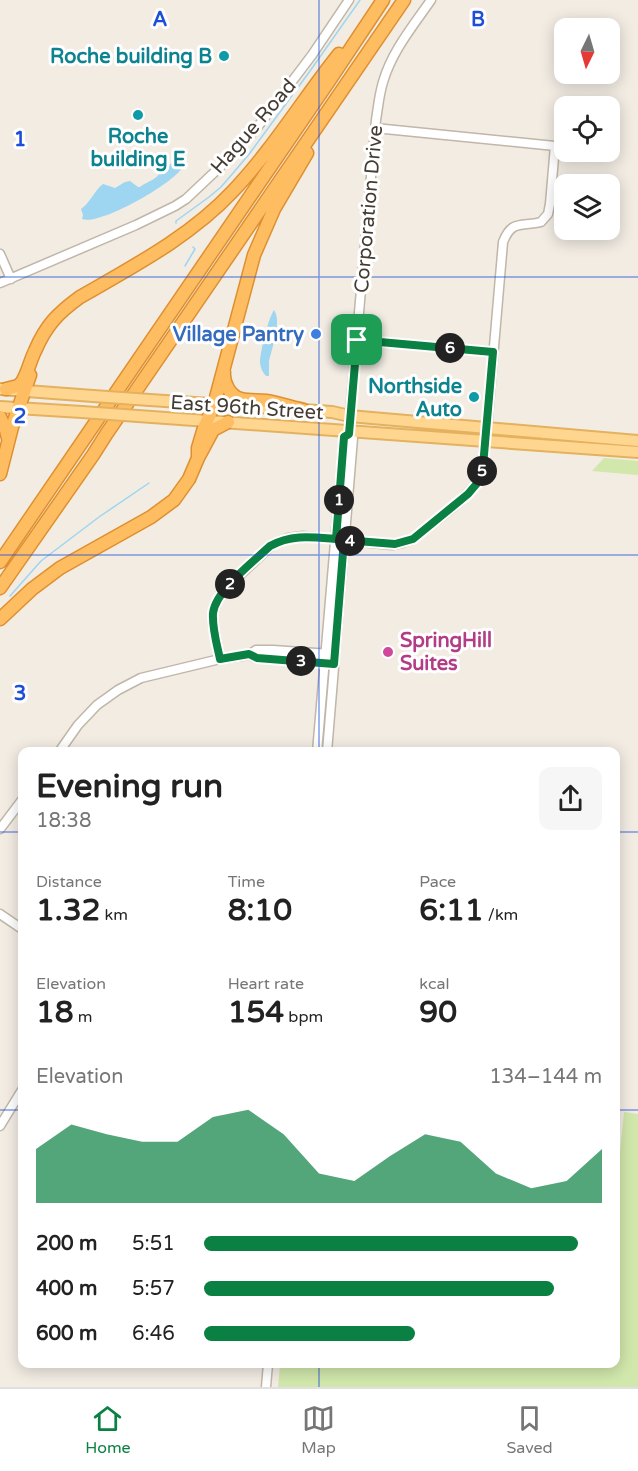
<!DOCTYPE html>
<html lang="en">
<head>
<meta charset="utf-8">
<style>
	body { margin:0; font-family:"Varela Round",sans-serif; background:#f6f6f6; color:#222; height:100vh; display:flex; flex-direction:column; font-size:22px; white-space:nowrap }
	* { box-sizing:border-box; margin:0 }
	p { font-size:20px; color:#767676 }
	.icon { flex:none; width:33px; height:33px; fill:none; stroke:currentColor; stroke-width:2; stroke-linecap:round; stroke-linejoin:round }
	.map { position:relative; flex:1; overflow:hidden }
	.details { position:absolute; left:18px; top:747px; width:602px; height:621px; display:flex; flex-direction:column; background:#fff; border-radius:12px; box-shadow:0 3px 15px #0003 }
	.details>* { flex:none }
	.needle { width:39px; rotate:185deg }
	.tools { position:absolute; left:554px; top:18px; display:grid; gap:12px }
	.tools a { display:grid; place-items:center; width:66px; height:66px; border-radius:12px; background:#fff; box-shadow:0 3px 15px #0003; font-size:30px }
	.pin { position:absolute; display:grid; place-items:center; width:51px; height:51px; color:#fff; margin:-26px; border-radius:12px; box-shadow:0 3px 9px #0006 }
	.km { position:absolute; width:30px; height:30px; margin:-15px; border-radius:50%; background:#222; color:#fff; font-size:16px; line-height:30px; text-align:center }
	.round { display:grid; place-items:center; flex:none; width:63px; height:63px; border-radius:12px; background:#f6f6f6 }
	.headline { display:flex; align-items:center; justify-content:space-between; height:102px; padding:0 18px }
	h1 { font-size:33px; font-weight:800; line-height:45px }
	.figures { display:grid; grid-template-columns:repeat(3,1fr); gap:9px; height:102px; padding:6px 18px }
	.figures div { display:grid; align-content:center }
	.figures b { font-size:30px; font-weight:800 }
	.figures small { font-size:16px; font-weight:400 }
	.figures p { font-size:16px }
	.chart { height:168px; padding:12px 18px }
	.chart p { display:flex; justify-content:space-between }
	.chart svg { width:100%; height:108px; margin-top:6px; fill:#0b8043; opacity:.7 }
	ul { padding:0 18px; list-style:none; font-size:20px }
	li { display:grid; grid-template-columns:96px 72px 1fr; align-items:center; height:45px }
	li i { height:15px; border-radius:8px; background:#0b8043 }
	.tabs { display:flex; justify-content:space-around; align-items:center; height:84px; border-top:2px solid #e0e0e0; background:#fff; font-size:16px; color:#767676 }
	.tabs a { display:grid; justify-items:center; gap:3px }
	.tabs .current { color:#0b8043 }
	.map>svg:first-child { display:block }
</style>
</head>
<body>
<div class="map">
<svg width="638" height="1387" viewBox="0 0 638 1387">
	<rect width="100%" height="100%" fill="#f2ece3"/>
	<path fill="#d1e7ab" d="M604,458L638,461V475L592,471Z
		M624,1112L638,1114V1387H278L280,1364H615V1181H617Z"/>
	<path fill="#9ed5f0" d="M178,159H184C184,163 184,165 182,168C171,185 99,226 82,219L83,215L81,209C90,203 94,191 103,184L115,188L125,182L130,181L138,187H140C146,182 159,179 160,171L173,162Z
		M274,310C282,321 272,348 269,361C269,366 269,371 269,376H266C263,373 261,369 260,363C260,352 268,319 274,310Z"/>
	<g fill="none" stroke-linecap="round" stroke-linejoin="round">
		<path stroke="#9ed5f0" stroke-width="1.5" d="M176,223V221L209,197L221,187L234,172L250,153L310,71L360,0
			M185,266L195,249L193,247
			M10,596L41,561L99,517L149,483"/>
		<g stroke="#c0b6a9" stroke-width="11">
			<path id="minor" d="M0,254L11,279
				M0,283L136,225L175,206L186,199L221,166L256,129L312,55L349,0
				M357,340L493,352
				M249,655L257,658H267L329,663
				M220,659L213,624V614L216,604L222,592L273,544L288,538L303,536L392,545L402,543L413,539C432,523 473,496 481,474L487,428L503,242C512,219 522,227 541,222L548,214L550,204L555,146L375,128
				M59,752L78,725L97,705L118,690L141,678L220,659L249,655L256,650H273L330,654
				M317,752L344,437L349,434
				M327,752L353,438L349,434L351,403L376,120C378,108 379,95 383,82C392,51 413,26 431,0
				M0,829L22,800
				M0,914L22,929
				M0,1126L22,1090
				M266,1387L268,1364"/>
		</g>
		<g stroke="#e4b15f" stroke-width="14">
			<path id="major" d="M0,389L93,396
				M150,400L332,412L350,416L372,418L638,441
				M0,407L82,412
				M138,416L638,452"/>
		</g>
		<g stroke="#de9031" stroke-width="15">
			<path id="highway" d="M224,372C223,383 230,396 241,399C249,401 258,400 266,401C278,403 291,407 304,410
				M6,389L18,386L22,382C28,372 30,361 35,351C46,325 58,313 80,297C134,266 191,236 233,191C273,149 303,99 339,54
				M0,417L6,430L8,438
				M198,458V448L204,428L214,405L254,255L274,209L307,153
				M0,474L12,427L30,375
				M0,562L329,81L383,0
				M0,588L93,455L107,433L404,0
				M0,619L32,589L60,568L151,517L174,500L189,479L198,458L213,430L228,422"/>
		</g>
		<use href="#minor" stroke="#fff" stroke-width="8"/>
		<use href="#major" stroke="#ffd68f" stroke-width="10"/>
		<use href="#highway" stroke="#ffbd61" stroke-width="12"/>
		<g stroke="#e4b15f" stroke-width="14" stroke-linecap="butt">
			<path id="major-bridge" d="M93,396L150,400
				M82,412L138,416"/>
		</g>
		<use href="#major-bridge" stroke="#ffd68f" stroke-width="10"/>
	</g>
	<g fill="none" stroke-linecap="round" stroke-linejoin="round">
		<g stroke="#fff" stroke-width="12">
			<path id="route" d="M357,340L493,352L483,466L479,481L468,494L413,539L395,544L344,540L334,664L257,658L249,654L220,659C217,645 212,628 213,613C216,590 253,562 270,546C291,534 312,537 336,539L344,437L349,434Z"/>
		</g>
		<use href="#route" stroke="#0b8043" stroke-width="8"/>
	</g>
	<path fill="none" stroke="#1d4ed8" stroke-width="1.5" stroke-opacity="0.55" d="M319,0V752M0,277H638M0,555H638M0,832H22M615,832H638M0,1110H22M615,1110H638M319,1364V1387"/>
	<g fill="#0f9aa8" stroke="#fff" stroke-width="2">
		<circle cx="224" cy="56" r="6"/>
		<circle cx="138" cy="115" r="6"/>
		<circle cx="474" cy="397" r="6"/>
	</g>
	<circle fill="#3f7fe0" stroke="#fff" stroke-width="2" cx="316" cy="334" r="6"/>
	<circle fill="#d1479c" stroke="#fff" stroke-width="2" cx="388" cy="652" r="6"/>
	<g text-anchor="middle" stroke-width="6" stroke-linejoin="round" paint-order="stroke">
		<g font-size="20" font-weight="bold" fill="#0d838f" stroke="#fff" text-anchor="end">
			<text x="212" y="63">Roche building B</text>
			<text x="138" y="143" text-anchor="middle">Roche<tspan x="138" dy="23">building E</tspan></text>
			<text x="462" y="393">Northside<tspan x="462" dy="23">Auto</tspan></text>
		</g>
		<g font-size="20" fill="#443c33" stroke="#fff">
			<text transform="translate(253 126) rotate(-49)" y="7">Hague Road</text>
			<text transform="translate(368 209) rotate(-85)" y="7">Corporation Drive</text>
			<text transform="translate(247 407) rotate(4)" y="7">East 96th Street</text>
		</g>
		<g font-size="20" font-weight="bold" fill="#366cbe" stroke="#fff" text-anchor="end">
			<text x="304" y="341">Village Pantry</text>
		</g>
		<g font-size="20" font-weight="bold" fill="#b23c85" stroke="#fff" text-anchor="start">
			<text x="400" y="647">SpringHill<tspan x="400" dy="23">Suites</tspan></text>
		</g>
	</g>
	<g font-size="20" text-anchor="middle" font-weight="bold" fill="#1d4ed8" stroke="#fff" stroke-width="6" stroke-linejoin="round" paint-order="stroke">
		<text x="160" y="26">A</text>
		<text x="478" y="26">B</text>
		<text x="20" y="146">1</text>
		<text x="20" y="423">2</text>
		<text x="20" y="700">3</text>
	</g>
</svg>
<div class="tools">
<a><svg class="needle" viewBox="-14 -14 28 28"><path d="M0-13l5 13h-10z" fill="#e53935"/><path d="M0 13l5-13h-10z" fill="#767676"/></svg></a>
<a><svg class="icon" aria-label="locate" viewBox="0 0 24 24"><circle cx="12" cy="12" r="6"/><path d="M12 2v4M12 18v4M2 12h4M18 12h4"/></svg></a>
<a><svg class="icon" aria-label="layers" viewBox="0 0 24 24"><path d="M12 4l9 5-9 5-9-5zM3 14l9 5 9-5"/></svg></a>
</div>
<div class="pin" style="left:357px;top:340px;background:#1e9e55"><svg class="icon" aria-label="arrive" viewBox="0 0 24 24"><path d="M6 21V4h12l-3 4 3 4H6"/></svg></div>
<b class="km" style="left:339px;top:500px">1</b>
<b class="km" style="left:230px;top:584px">2</b>
<b class="km" style="left:301px;top:661px">3</b>
<b class="km" style="left:350px;top:541px">4</b>
<b class="km" style="left:482px;top:471px">5</b>
<b class="km" style="left:450px;top:348px">6</b>
<section class="details">
<div class="headline"><div><h1>Evening run</h1><p>18:38</p></div><a class="round"><svg class="icon" aria-label="share" viewBox="0 0 24 24"><path d="M12 15V3M7 8l5-5 5 5M5 13v7h14v-7"/></svg></a></div>
<div class="figures">
<div><p>Distance</p><b>1.32<small> km</small></b></div>
<div><p>Time</p><b>8:10</b></div>
<div><p>Pace</p><b>6:11<small> /km</small></b></div>
</div>
<div class="figures">
<div><p>Elevation</p><b>18<small> m</small></b></div>
<div><p>Heart rate</p><b>154<small> bpm</small></b></div>
<div><p>kcal</p><b>90</b></div>
</div>
<div class="chart"><p><span>Elevation</span>134–144 m</p>
<svg viewBox="0 0 160 44" preserveAspectRatio="none"><path d="M0 44V22L10 12L20 16L30 19L40 19L50 9L60 6L70 16L80 32L90 35L100 25L110 16L120 19L130 32L140 38L150 35L160 22V44z"/></svg>
</div>
<ul>
<li><b>200 m</b>5:51<i style="width:94%"></i></li>
<li><b>400 m</b>5:57<i style="width:88%"></i></li>
<li><b>600 m</b>6:46<i style="width:53%"></i></li>
</ul>
</section>
</div>
<nav class="tabs">
<a class="current"><svg class="icon" aria-label="home" viewBox="0 0 24 24"><path d="M3 11l9-7 9 7M6 9v11h12V9"/></svg>Home</a>
<a><svg class="icon" aria-label="map" viewBox="0 0 24 24"><path d="M3 6l6-2 6 2 6-2v14l-6 2-6-2-6 2zM9 4v14M15 6v14"/></svg>Map</a>
<a><svg class="icon" aria-label="saved" viewBox="0 0 24 24"><path d="M7 4h10v16l-5-4-5 4z"/></svg>Saved</a>
</nav>
</body>
</html>
